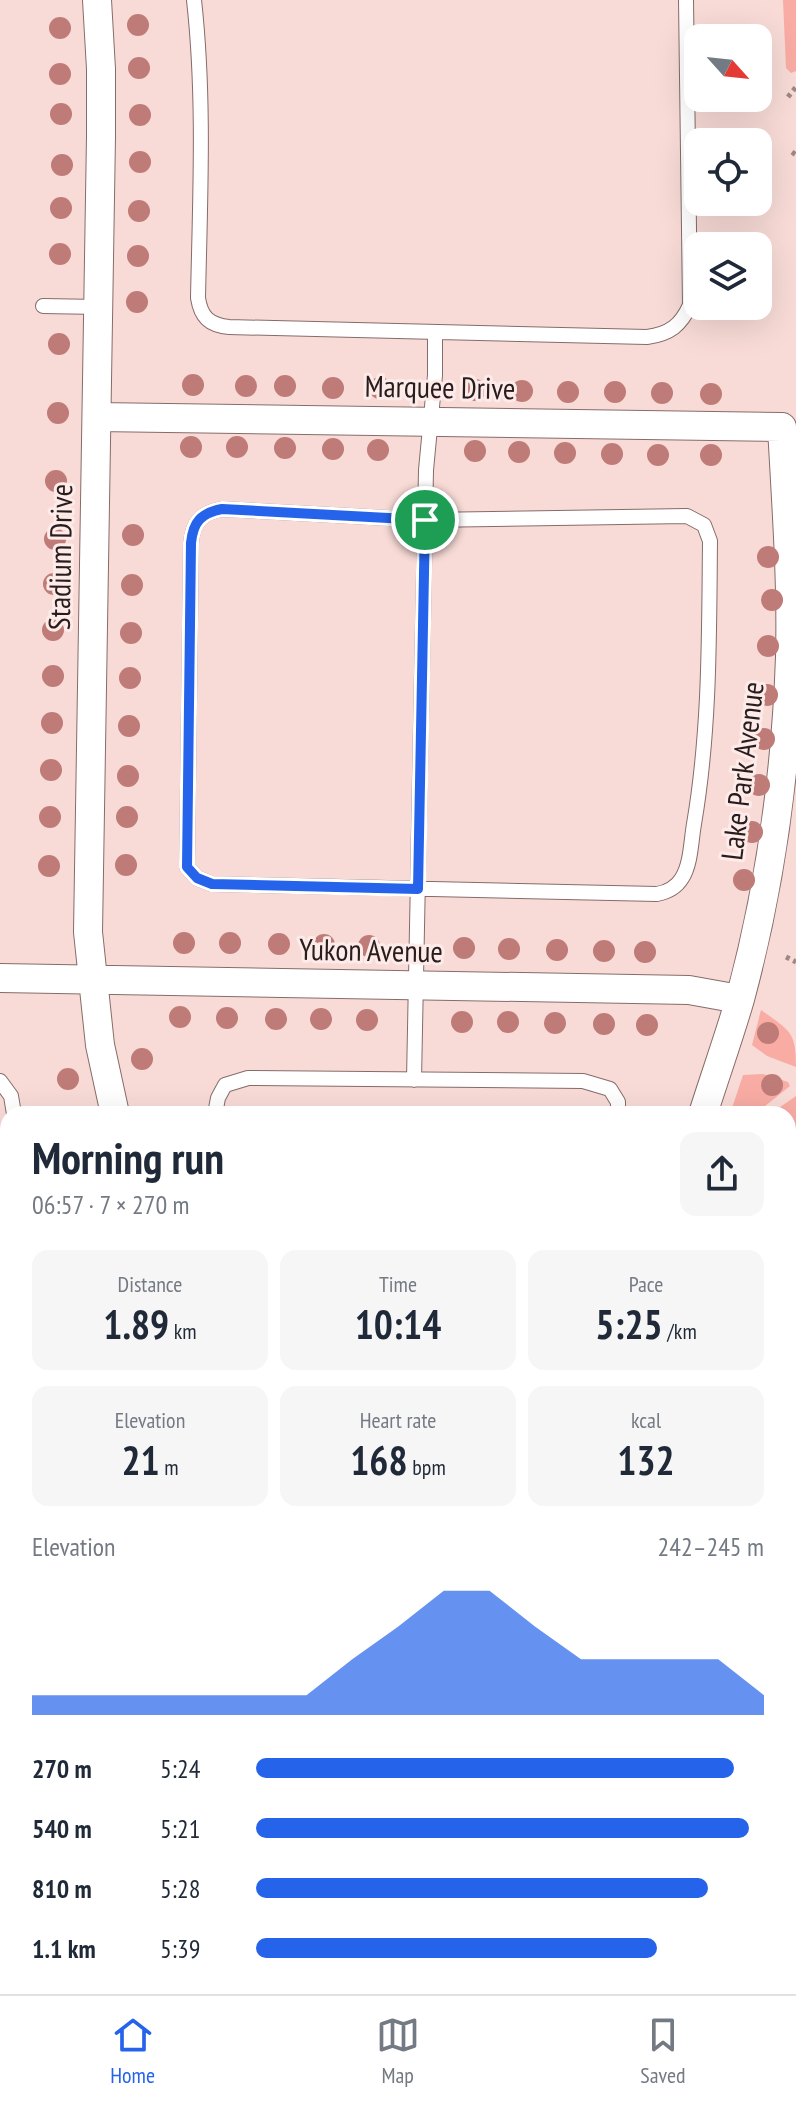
<!DOCTYPE html>
<html lang="en">
<head>
<meta charset="utf-8">
<style>
	body { margin:0; font-family:"PT Sans Narrow",sans-serif; background:#f6f6f7; color:#1f2937; height:100vh; display:flex; flex-direction:column; font-size:30px; white-space:nowrap }
	* { box-sizing:border-box; margin:0 }
	p { font-size:26px; color:#747a83 }
	.icon { flex:none; width:44px; height:44px; fill:none; stroke:currentColor; stroke-width:2; stroke-linecap:round; stroke-linejoin:round }
	.map { position:relative; flex:1; overflow:hidden }
	.drawer { position:absolute; left:0px; top:1106px; width:796px; height:888px; display:flex; flex-direction:column; background:#fff; border-radius:24px 24px 0 0; box-shadow:0 8px 32px #0002 }
	.drawer>* { flex:none }
	.needle { width:52px; rotate:117deg }
	.fabs { position:absolute; left:684px; top:24px; display:grid; gap:16px }
	.fabs a { display:grid; place-items:center; width:88px; height:88px; border-radius:16px; background:#fff; box-shadow:0 8px 32px #0002; font-size:40px }
	.pin { position:absolute; display:grid; place-items:center; width:68px; height:68px; color:#fff; margin:-34px; border:4px solid #fff; border-radius:50%; box-shadow:0 2px 8px #0007 }
	.round { display:grid; place-items:center; flex:none; width:84px; height:84px; border-radius:16px; background:#f6f6f7 }
	.overview { display:flex; align-items:center; justify-content:space-between; height:136px; padding:0 32px }
	h1 { font-size:44px; font-weight:800; line-height:60px }
	.metrics { display:grid; grid-template-columns:repeat(3,1fr); gap:12px; height:136px; padding:8px 32px }
	.metrics div { display:grid; align-content:center; border-radius:16px; background:#f6f6f7; text-align:center }
	.metrics b { font-size:40px; font-weight:800 }
	.metrics small { font-size:22px; font-weight:400 }
	.metrics p { font-size:22px }
	.chart { height:224px; padding:16px 32px }
	.chart p { display:flex; justify-content:space-between }
	.chart svg { width:100%; height:144px; margin-top:8px; fill:#2563eb; opacity:.7 }
	ul { padding:0 32px; list-style:none; font-size:26px }
	li { display:grid; grid-template-columns:128px 96px 1fr; align-items:center; height:60px }
	li i { height:20px; border-radius:10px; background:#2563eb }
	.tab-bar { display:flex; justify-content:space-around; align-items:center; height:112px; border-top:2px solid #e0e1e3; background:#fff; font-size:22px; color:#747a83 }
	.tab-bar a { display:grid; justify-items:center; gap:4px }
	.tab-bar .on { color:#2563eb }
	.map>svg:first-child { display:block }
</style>
</head>
<body>
<div class="map">
<svg width="796" height="1994" viewBox="0 0 796 1994">
	<rect width="100%" height="100%" fill="#f8dbd7"/>
	<path fill="#f8aca4" d="M783,0H796V71L791,73L786,68Z
		M761,1010C790,1031 796,1031 796,1067L767,1056L752,1045Z
		M763,1074L788,1082L790,1086L755,1114H730L743,1075Z
		M796,1096V1178L788,1183V1114H770Z
		M796,1209V1370L788,1373V1216Z
		M796,1610V1670L788,1675V1640Z"/>
	<path fill="#93c8f4" d="M796,1178V1209L788,1216V1183Z"/>
	<g fill="none" stroke-linecap="round" stroke-linejoin="round">
		<g stroke="#866c69" stroke-width="16">
			<path id="service" d="M194,0C205,99 200,199 198,298C201,317 209,325 229,327L647,337C670,334 681,325 690,305L686,0
				M43,306L99,307
				M222,509L425,520L687,516L704,525L710,541C709,636 710,730 694,824C691,841 691,864 682,878C676,888 668,892 657,894L212,884L197,878L187,867L191,543C193,522 201,513 222,509Z
				M414,1080L426,470L435,375V332
				M0,1081L11,1096L14,1114
				M215,1114L218,1098L225,1085L248,1078L583,1081L610,1089L618,1102V1114
				M0,1526L8,1521
				M788,1935L796,1937
				M0,1960L8,1963
				M68,1986L89,1994
				M342,1994L345,1986"/>
		</g>
		<g stroke="#866c69" stroke-width="24">
			<path id="pedestrian" d="M788,1695L796,1690"/>
		</g>
		<g stroke="#866c69" stroke-width="30">
			<path id="minor" d="M97,0L101,69V136L88,932L100,1045L115,1114
				M97,417L782,427C786,503 792,581 790,657C786,771 770,888 740,999C729,1037 715,1076 703,1114
				M0,978L689,990L739,999
				M788,1545L796,1532
				M788,1834L796,1836"/>
		</g>
		<path stroke="#9d8886" stroke-width="5" stroke-dasharray="4 4" stroke-linecap="butt" d="M788,97L796,87
			M792,152L796,155
			M786,957L796,962
			M788,1385L796,1383
			M788,1454L796,1432
			M788,1605L796,1596
			M788,1743L796,1746"/>
		<use href="#service" stroke="#fff" stroke-width="14"/>
		<use href="#pedestrian" stroke="#fff" stroke-width="22"/>
		<use href="#minor" stroke="#fff" stroke-width="28"/>
	</g>
	<g fill="#bf7b77">
		<circle cx="138" cy="25" r="11"/>
		<circle cx="60" cy="28" r="11"/>
		<circle cx="139" cy="68" r="11"/>
		<circle cx="60" cy="74" r="11"/>
		<circle cx="61" cy="114" r="11"/>
		<circle cx="140" cy="115" r="11"/>
		<circle cx="140" cy="162" r="11"/>
		<circle cx="62" cy="165" r="11"/>
		<circle cx="61" cy="208" r="11"/>
		<circle cx="139" cy="211" r="11"/>
		<circle cx="60" cy="254" r="11"/>
		<circle cx="138" cy="256" r="11"/>
		<circle cx="137" cy="302" r="11"/>
		<circle cx="59" cy="344" r="11"/>
		<circle cx="193" cy="385" r="11"/>
		<circle cx="246" cy="386" r="11"/>
		<circle cx="285" cy="386" r="11"/>
		<circle cx="333" cy="388" r="11"/>
		<circle cx="380" cy="388" r="11"/>
		<circle cx="475" cy="390" r="11"/>
		<circle cx="522" cy="391" r="11"/>
		<circle cx="568" cy="392" r="11"/>
		<circle cx="615" cy="392" r="11"/>
		<circle cx="662" cy="393" r="11"/>
		<circle cx="711" cy="394" r="11"/>
		<circle cx="58" cy="413" r="11"/>
		<circle cx="191" cy="447" r="11"/>
		<circle cx="237" cy="447" r="11"/>
		<circle cx="285" cy="448" r="11"/>
		<circle cx="333" cy="449" r="11"/>
		<circle cx="378" cy="450" r="11"/>
		<circle cx="475" cy="451" r="11"/>
		<circle cx="519" cy="452" r="11"/>
		<circle cx="565" cy="453" r="11"/>
		<circle cx="612" cy="454" r="11"/>
		<circle cx="658" cy="455" r="11"/>
		<circle cx="711" cy="455" r="11"/>
		<circle cx="56" cy="481" r="11"/>
		<circle cx="133" cy="535" r="11"/>
		<circle cx="55" cy="539" r="11"/>
		<circle cx="768" cy="557" r="11"/>
		<circle cx="54" cy="584" r="11"/>
		<circle cx="132" cy="585" r="11"/>
		<circle cx="772" cy="600" r="11"/>
		<circle cx="53" cy="630" r="11"/>
		<circle cx="131" cy="633" r="11"/>
		<circle cx="768" cy="646" r="11"/>
		<circle cx="53" cy="676" r="11"/>
		<circle cx="130" cy="678" r="11"/>
		<circle cx="767" cy="695" r="11"/>
		<circle cx="52" cy="723" r="11"/>
		<circle cx="129" cy="726" r="11"/>
		<circle cx="764" cy="739" r="11"/>
		<circle cx="51" cy="770" r="11"/>
		<circle cx="128" cy="776" r="11"/>
		<circle cx="759" cy="785" r="11"/>
		<circle cx="50" cy="817" r="11"/>
		<circle cx="127" cy="817" r="11"/>
		<circle cx="752" cy="832" r="11"/>
		<circle cx="126" cy="865" r="11"/>
		<circle cx="49" cy="866" r="11"/>
		<circle cx="744" cy="880" r="11"/>
		<circle cx="184" cy="943" r="11"/>
		<circle cx="230" cy="943" r="11"/>
		<circle cx="279" cy="944" r="11"/>
		<circle cx="324" cy="945" r="11"/>
		<circle cx="369" cy="946" r="11"/>
		<circle cx="464" cy="948" r="11"/>
		<circle cx="509" cy="949" r="11"/>
		<circle cx="557" cy="950" r="11"/>
		<circle cx="604" cy="951" r="11"/>
		<circle cx="645" cy="952" r="11"/>
		<circle cx="180" cy="1017" r="11"/>
		<circle cx="227" cy="1018" r="11"/>
		<circle cx="276" cy="1019" r="11"/>
		<circle cx="321" cy="1019" r="11"/>
		<circle cx="367" cy="1020" r="11"/>
		<circle cx="462" cy="1022" r="11"/>
		<circle cx="508" cy="1022" r="11"/>
		<circle cx="555" cy="1023" r="11"/>
		<circle cx="604" cy="1024" r="11"/>
		<circle cx="647" cy="1025" r="11"/>
		<circle cx="768" cy="1033" r="11"/>
		<circle cx="142" cy="1059" r="11"/>
		<circle cx="68" cy="1079" r="11"/>
		<circle cx="772" cy="1085" r="11"/>
	</g>
	<g fill="none" stroke-linecap="round" stroke-linejoin="round">
		<g stroke="#fff" stroke-width="16">
			<path id="route" d="M222,509L425,520L418,889L212,884L197,878L187,867L191,543C193,522 201,513 222,509Z"/>
		</g>
		<use href="#route" stroke="#2563eb" stroke-width="10"/>
	</g>
	<g text-anchor="middle" stroke-width="6" stroke-linejoin="round" paint-order="stroke">
		<g font-size="30" fill="#281d1c" stroke="#fdebe9">
			<text transform="translate(440 388) rotate(1)" y="10">Marquee Drive</text>
			<text transform="translate(61 557) rotate(-89)" y="10">Stadium Drive</text>
			<text transform="translate(743 771) rotate(-83)" y="10">Lake Park Avenue</text>
			<text transform="translate(371 951) rotate(1)" y="10">Yukon Avenue</text>
		</g>
	</g>
</svg>
<div class="fabs">
<a><svg class="needle" viewBox="-14 -14 28 28"><path d="M0-13l5 13h-10z" fill="#e53935"/><path d="M0 13l5-13h-10z" fill="#747a83"/></svg></a>
<a><svg class="icon" aria-label="locate" viewBox="0 0 24 24"><circle cx="12" cy="12" r="6"/><path d="M12 2v4M12 18v4M2 12h4M18 12h4"/></svg></a>
<a><svg class="icon" aria-label="layers" viewBox="0 0 24 24"><path d="M12 4l9 5-9 5-9-5zM3 14l9 5 9-5"/></svg></a>
</div>
<div class="pin" style="left:425px;top:520px;background:#1e9e55"><svg class="icon" aria-label="arrive" viewBox="0 0 24 24"><path d="M6 21V4h12l-3 4 3 4H6"/></svg></div>
<section class="drawer">
<div class="overview"><div><h1>Morning run</h1><p>06:57 · 7 × 270 m</p></div><a class="round"><svg class="icon" aria-label="share" viewBox="0 0 24 24"><path d="M12 15V3M7 8l5-5 5 5M5 13v7h14v-7"/></svg></a></div>
<div class="metrics">
<div><p>Distance</p><b>1.89<small> km</small></b></div>
<div><p>Time</p><b>10:14</b></div>
<div><p>Pace</p><b>5:25<small> /km</small></b></div>
</div>
<div class="metrics">
<div><p>Elevation</p><b>21<small> m</small></b></div>
<div><p>Heart rate</p><b>168<small> bpm</small></b></div>
<div><p>kcal</p><b>132</b></div>
</div>
<div class="chart"><p><span>Elevation</span>242–245 m</p>
<svg viewBox="0 0 160 44" preserveAspectRatio="none"><path d="M0 44V38L10 38L20 38L30 38L40 38L50 38L60 38L70 27L80 17L90 6L100 6L110 17L120 27L130 27L140 27L150 27L160 38V44z"/></svg>
</div>
<ul>
<li><b>270 m</b>5:24<i style="width:94%"></i></li>
<li><b>540 m</b>5:21<i style="width:97%"></i></li>
<li><b>810 m</b>5:28<i style="width:89%"></i></li>
<li><b>1.1 km</b>5:39<i style="width:79%"></i></li>
</ul>
</section>
</div>
<nav class="tab-bar">
<a class="on"><svg class="icon" aria-label="home" viewBox="0 0 24 24"><path d="M3 11l9-7 9 7M6 9v11h12V9"/></svg>Home</a>
<a><svg class="icon" aria-label="map" viewBox="0 0 24 24"><path d="M3 6l6-2 6 2 6-2v14l-6 2-6-2-6 2zM9 4v14M15 6v14"/></svg>Map</a>
<a><svg class="icon" aria-label="saved" viewBox="0 0 24 24"><path d="M7 4h10v16l-5-4-5 4z"/></svg>Saved</a>
</nav>
</body>
</html>
